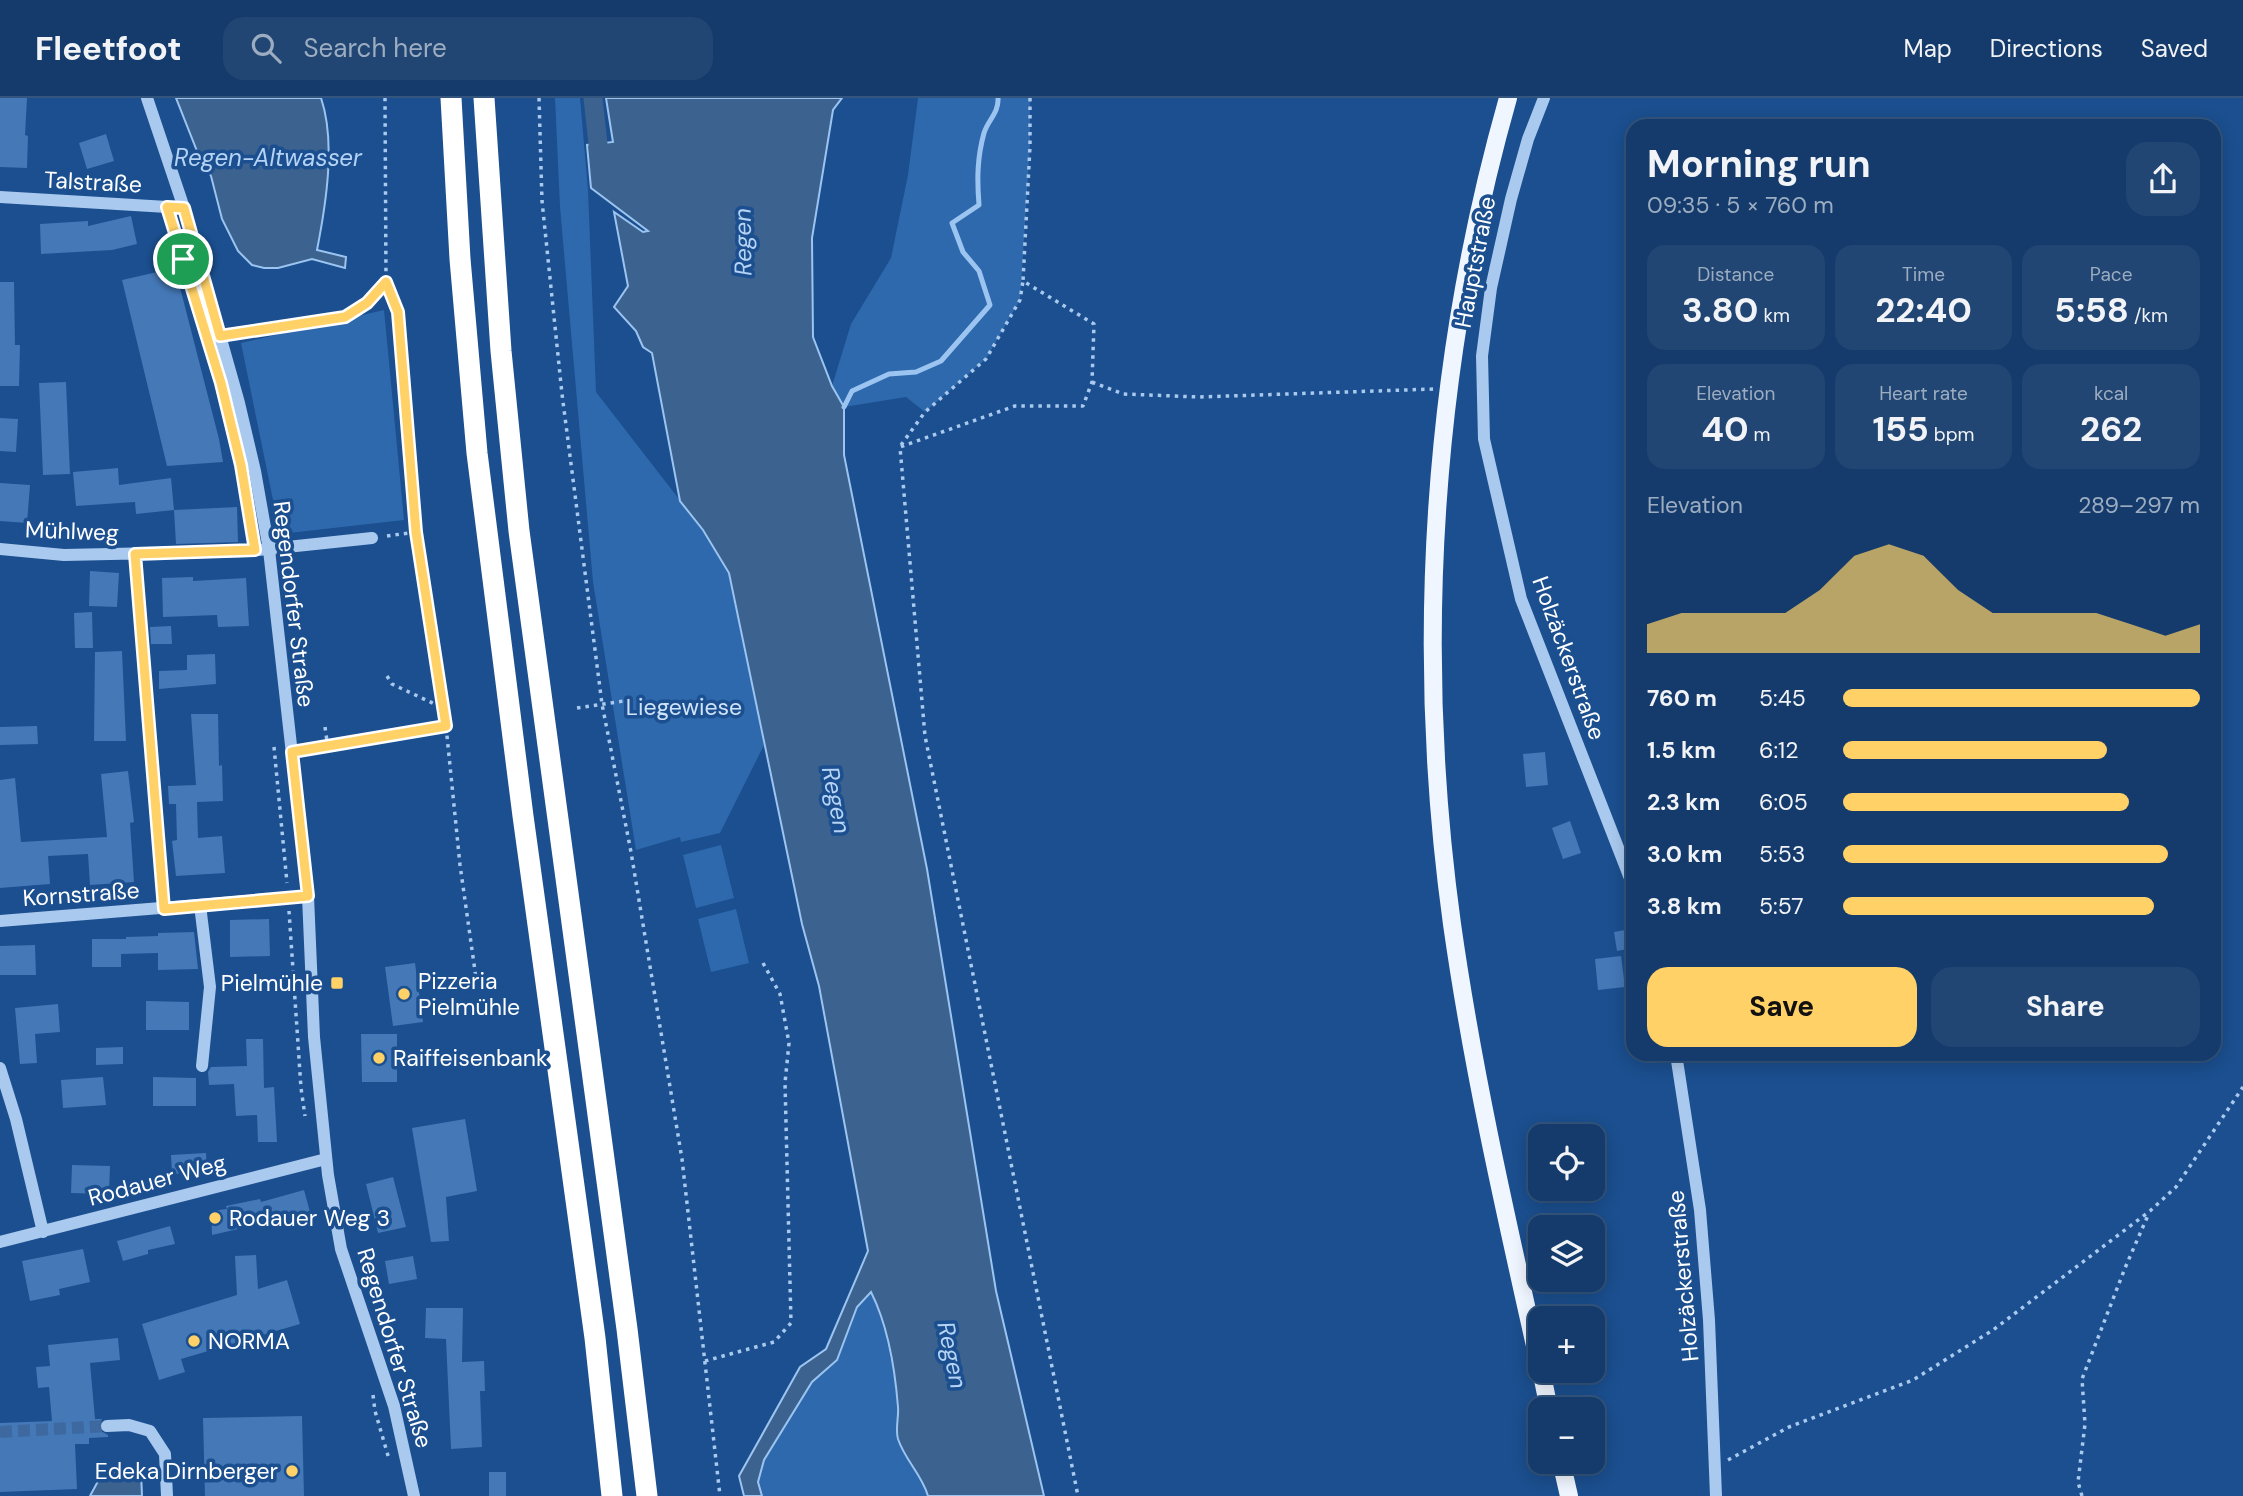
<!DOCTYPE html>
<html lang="en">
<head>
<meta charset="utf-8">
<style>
	body { margin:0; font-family:"DM Sans",sans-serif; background:#214673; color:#f1f3f6; height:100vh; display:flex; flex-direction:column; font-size:26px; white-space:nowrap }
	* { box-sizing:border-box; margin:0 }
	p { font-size:23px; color:#9dadc1 }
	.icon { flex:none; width:38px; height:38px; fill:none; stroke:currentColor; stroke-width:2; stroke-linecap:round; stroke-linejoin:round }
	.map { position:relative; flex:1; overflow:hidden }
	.sheet { position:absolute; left:1626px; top:21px; width:595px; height:942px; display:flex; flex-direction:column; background:#143b6b; border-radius:21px; box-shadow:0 4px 18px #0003,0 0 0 2px #33557e }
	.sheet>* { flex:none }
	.buttons { position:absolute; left:1528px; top:1026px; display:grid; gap:14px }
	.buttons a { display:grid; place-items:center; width:77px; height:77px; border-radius:14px; background:#143b6b; box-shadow:0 4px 18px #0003,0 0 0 2px #33557e; font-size:35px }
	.pin { position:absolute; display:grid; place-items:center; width:60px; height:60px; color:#fff; margin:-30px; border:4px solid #fff; border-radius:50%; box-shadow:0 2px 7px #0007 }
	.round { display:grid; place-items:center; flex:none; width:74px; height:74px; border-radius:21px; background:#214673 }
	.summary { display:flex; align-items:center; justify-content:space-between; height:119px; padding:0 21px }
	h1 { font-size:38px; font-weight:700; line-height:52px }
	.stats { display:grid; grid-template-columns:repeat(3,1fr); gap:10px; height:119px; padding:7px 21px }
	.stats div { display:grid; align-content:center; border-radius:18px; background:#214673; text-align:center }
	.stats b { font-size:35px; font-weight:700 }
	.stats small { font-size:19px; font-weight:400 }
	.stats p { font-size:19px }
	.chart { height:196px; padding:14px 21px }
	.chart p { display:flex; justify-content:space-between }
	.chart svg { width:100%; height:126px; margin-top:7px; fill:#ffd166; opacity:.7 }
	.action { display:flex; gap:14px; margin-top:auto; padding:14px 21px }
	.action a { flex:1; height:80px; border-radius:21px; background:#ffd166; color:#111; font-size:28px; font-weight:700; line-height:80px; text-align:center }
	.action a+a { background:#214673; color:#f1f3f6 }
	ul { padding:0 21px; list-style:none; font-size:23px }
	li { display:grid; grid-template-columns:112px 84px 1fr; align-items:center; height:52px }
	li i { height:18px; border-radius:9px; background:#ffd166 }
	header { display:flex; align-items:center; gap:42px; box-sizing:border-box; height:98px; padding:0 35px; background:#143b6b; border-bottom:2px solid #33557e }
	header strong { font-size:33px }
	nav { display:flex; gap:38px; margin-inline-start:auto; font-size:24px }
	.search { width:490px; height:63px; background:#214673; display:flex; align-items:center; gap:18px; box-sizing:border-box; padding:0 24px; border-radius:21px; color:#9dadc1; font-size:26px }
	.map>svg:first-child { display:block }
</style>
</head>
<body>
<header>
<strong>Fleetfoot</strong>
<div class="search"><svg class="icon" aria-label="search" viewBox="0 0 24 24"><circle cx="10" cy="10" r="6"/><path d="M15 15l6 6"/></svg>Search here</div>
<nav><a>Map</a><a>Directions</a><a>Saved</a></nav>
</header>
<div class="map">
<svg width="2243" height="1398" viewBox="0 0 2243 1398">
	<rect width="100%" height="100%" fill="#1b4f8f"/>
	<path fill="#2e69ad" d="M555,0H580L588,92L596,294L703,432L729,475L764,647L720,735L681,744L680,739L636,752L593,484L560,109Z
		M918,0H1030V48L1020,202L986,261L925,314L906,299L844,309L832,288L851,226L891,160L908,77Z
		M384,212L404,422L280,436L241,245Z
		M721,747L734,800L696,810L683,757Z
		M736,811L749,865L711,874L698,821Z
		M871,1194C886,1230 894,1269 898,1309C899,1319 895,1331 898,1341C905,1362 922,1377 928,1398H762L758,1384L764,1362L812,1284L837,1262L857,1209Z"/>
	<path fill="#3c6290" stroke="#9cc4f0" stroke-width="2" d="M176,0H321C336,44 326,106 317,152L346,159L345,170L312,161L278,170H264L252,167L238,153L222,121L211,78L197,53Z
		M606,0H842L833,12L812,140L813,239L832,288L844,309V357L927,771L996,1193L1044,1398H928C922,1377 905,1362 898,1341C895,1331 899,1319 898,1309C895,1271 888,1228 871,1194L857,1209L837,1262L812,1284L764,1362L758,1384L762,1398H744L739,1378L800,1269L826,1251L868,1153L819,888L802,826L729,475L703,432L680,403L652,255L643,249L636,233L614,209L628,188L614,114L643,134L648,133L591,90L587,47L613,44Z
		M141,1373L142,1398H90L103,1374Z"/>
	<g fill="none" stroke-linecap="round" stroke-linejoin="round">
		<path stroke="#9cc4f0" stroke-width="5" d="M844,309L852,293L889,276L916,274L941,263L990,207L979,173L963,154L952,125L979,107C977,82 977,60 984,35C988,22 999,15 998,0"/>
		<path stroke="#3c6290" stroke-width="19" d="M593,0L598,46"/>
	</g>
	<path fill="#4478b7" d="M0,0H27L25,37L28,38L27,70L0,69Z
		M106,36L114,63L87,71L79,45Z
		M131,118L137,146L112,152L41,156L40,126L88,123V128Z
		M175,170L219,341L223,364L167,368L122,182Z
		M0,184H14L15,247H20L19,288H0Z
		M66,284L70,376L43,377L39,285Z
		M0,320L18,321L16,354L0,353Z
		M118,370L119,387L171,380L174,412L136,416L135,404L76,408L73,374Z
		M0,385L30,387L27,425L0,423Z
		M237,409L238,444L176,446L174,412Z
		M90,473L119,475L117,509L89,508Z
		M193,479V483L246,480L249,528L218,529L217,517L163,519L162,480Z
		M92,514L93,550H75L74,515Z
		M171,528L172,546H151L150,529Z
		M122,553L126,643H94L95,554Z
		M215,556L216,586L159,591V573L187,572V557Z
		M191,616H218L219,668L222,667L223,703L197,704L198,740L222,738L225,775L176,778L172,743L177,742L176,706H169L168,688L196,687Z
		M37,628L38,646L0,647V629Z
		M1545,654L1548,687L1526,689L1523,656Z
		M128,673L134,724L130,725L134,784L90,787L88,756L48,758L50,786L0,790V682L15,680L21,744L107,739L101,676Z
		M1570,723L1581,755L1563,761L1552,730Z
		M269,821L270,858L230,859V822Z
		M1631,831L1633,850L1617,853L1614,834Z
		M194,834L198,871L158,872V855L121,856V869H92V841H126V839L158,838V835Z
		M35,847L36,877H0V848Z
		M1621,858L1625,889L1598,892L1595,861Z
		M415,865L423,924L393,928L385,869Z
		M146,903L189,904V932H146Z
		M58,906L60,934L35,936L37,965L20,966L15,910Z
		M361,936H397V984H362Z
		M246,941H263L264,990L274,989L277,1044H258L257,1017L236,1018L234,986L209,987L208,974L211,969L247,968Z
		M123,949V966L96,967V950Z
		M103,979L106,1007L63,1010L61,982Z
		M153,979L196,980V1008H153Z
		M465,1021L477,1093L446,1099L449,1143L431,1144L412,1030Z
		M206,1055L207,1074L172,1076L171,1057Z
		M72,1067L110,1068L109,1096L71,1095Z
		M393,1079L406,1129L378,1135L366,1086Z
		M304,1092L312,1121L285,1128L283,1121L212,1137L211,1113L227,1111L226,1108L260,1101L261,1104Z
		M170,1128L175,1146L148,1152V1156L123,1163L117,1143Z
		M83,1151L90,1184L59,1191L60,1197L30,1203L22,1163Z
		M256,1157L258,1191L287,1182L300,1226L181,1261L185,1274L159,1282L142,1226L237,1197L235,1158Z
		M413,1158L417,1181L389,1186L385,1163Z
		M426,1210H463L462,1264L484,1263L485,1293H480L482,1349L451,1351L446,1241L425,1240Z
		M118,1240L120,1262L90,1265L95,1321H102L99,1325V1332L108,1337V1339L89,1340V1346H75L77,1391L0,1394V1325L52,1323L49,1289L38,1290L36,1269L50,1268L48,1247Z
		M302,1318L304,1398H205L203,1320Z
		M489,1374H506V1398H489Z"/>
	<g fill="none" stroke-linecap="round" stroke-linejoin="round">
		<path stroke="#3d69a0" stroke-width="12" stroke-dasharray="12 6" stroke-linecap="butt" d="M0,1334L107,1328"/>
		<path stroke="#a9c9ee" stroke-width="3.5" stroke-dasharray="3.5 5" stroke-linecap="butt" d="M539,0L542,103L562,296L602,606L631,754L682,1061L720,1398
			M1030,0V48L1023,183L1094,226L1092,284L1083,308H1015L900,349L925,638L1078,1398
			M386,184L398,214L416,434L446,628L460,767L476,880
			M233,236L345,219L367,205L386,184L385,0
			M1092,284L1123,296L1199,299L1434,291
			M901,347L925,314L986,261L1020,202L1023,183
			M387,438L416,434
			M387,578L392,586L443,610
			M577,610L630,602
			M325,629L328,650
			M274,649L287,785
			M307,652L446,628
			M289,813L301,990L305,1018
			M705,1263L774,1244L791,1225L785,985L789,945L780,896L763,865
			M373,1297L375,1313L389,1361
			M1728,1362L1789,1329L1913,1282L1993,1232L2150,1113L2176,1089L2243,989
			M2082,1398L2078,1384L2085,1326L2082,1281L2125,1170L2149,1115"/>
		<path stroke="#a9c9ee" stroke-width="12" d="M147,0L184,110L239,305L255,373L269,452L308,798L314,939L328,1077L341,1151L394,1308L414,1398
			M1544,0L1528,41L1511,101L1491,190L1482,258L1484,341L1521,501L1633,788
			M0,99L184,110
			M0,451L64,457L250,453L372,440
			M135,456L164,811
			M200,807L210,889L202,968
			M0,823L308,798
			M1676,956L1700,1112L1709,1222L1716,1398
			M0,970L16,1021L43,1134
			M0,1144L326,1061
			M107,1328L129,1327L150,1333L165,1356L167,1398"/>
		<path stroke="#f0f6ff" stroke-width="18" d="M1508,0C1432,267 1414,551 1452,826C1473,975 1507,1123 1540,1270
			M1541,1272L1549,1311
			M1561,1363L1569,1398"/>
		<path stroke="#fff" stroke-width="21" d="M451,0L460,161L477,355L523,718L595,1240L612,1398
			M484,0L501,253L519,433L627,1231L647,1398"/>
	</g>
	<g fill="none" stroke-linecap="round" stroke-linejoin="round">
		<g stroke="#fff" stroke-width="14">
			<path id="route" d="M167,109L184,110L220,238L345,219L367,205L386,184L398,214L416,434L446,628L292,654L308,798L164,811L135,456L255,452L241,367L221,285Z"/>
		</g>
		<use href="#route" stroke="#ffd166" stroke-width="9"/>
	</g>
	<g fill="#ffd166" stroke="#1b4f8f" stroke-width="2.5">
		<rect x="330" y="878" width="14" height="14" rx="3.5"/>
		<circle cx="404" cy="896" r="7"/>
		<circle cx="379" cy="960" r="7"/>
		<circle cx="215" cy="1120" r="7"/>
		<circle cx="194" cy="1243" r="7"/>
		<circle cx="292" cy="1373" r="7"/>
	</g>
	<g text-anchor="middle" stroke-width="7" stroke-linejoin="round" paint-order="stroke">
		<g font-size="23" fill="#fff" stroke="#1b4f8f">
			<text transform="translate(93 84) rotate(3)" y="8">Talstraße</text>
			<text transform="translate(1475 164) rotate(-79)" y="8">Hauptstraße</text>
			<text transform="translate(72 433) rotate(2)" y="8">Mühlweg</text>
			<text transform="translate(294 506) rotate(83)" y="8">Regendorfer Straße</text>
			<text transform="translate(1569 560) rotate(70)" y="8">Holzäckerstraße</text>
			<text transform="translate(81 796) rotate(-4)" y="8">Kornstraße</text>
			<text transform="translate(157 1082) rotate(-15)" y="8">Rodauer Weg</text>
			<text transform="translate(1683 1178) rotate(-95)" y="8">Holzäckerstraße</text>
			<text transform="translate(395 1250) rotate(73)" y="8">Regendorfer Straße</text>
		</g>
		<g font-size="23" fill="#cfe3fa" stroke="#1b4f8f">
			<text x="684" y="617">Liegewiese</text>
		</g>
		<g font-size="23" fill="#fff" stroke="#1b4f8f" text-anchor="start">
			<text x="418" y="891">Pizzeria<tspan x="418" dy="26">Pielmühle</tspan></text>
			<text x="323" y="893" text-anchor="end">Pielmühle</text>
			<text x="393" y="968">Raiffeisenbank</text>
			<text x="229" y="1128">Rodauer Weg 3</text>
			<text x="208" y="1251">NORMA</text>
			<text x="278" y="1381" text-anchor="end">Edeka Dirnberger</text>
		</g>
		<g font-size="24" font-style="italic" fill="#b5d3f5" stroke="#1b4f8f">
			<text x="268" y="68">Regen-Altwasser</text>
			<text transform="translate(743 144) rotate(-91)" y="8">Regen</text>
			<text transform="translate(836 702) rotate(79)" y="8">Regen</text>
			<text transform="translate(952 1257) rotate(78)" y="8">Regen</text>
		</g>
	</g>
</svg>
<div class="buttons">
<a><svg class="icon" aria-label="locate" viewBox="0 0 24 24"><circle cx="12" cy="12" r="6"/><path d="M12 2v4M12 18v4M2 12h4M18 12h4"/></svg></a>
<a><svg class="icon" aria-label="layers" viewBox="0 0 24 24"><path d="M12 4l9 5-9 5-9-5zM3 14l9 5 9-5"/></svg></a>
<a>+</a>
<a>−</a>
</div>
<div class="pin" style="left:183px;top:161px;background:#1e9e55"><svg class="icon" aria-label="arrive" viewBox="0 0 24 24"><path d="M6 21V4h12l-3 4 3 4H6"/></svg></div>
<section class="sheet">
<div class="summary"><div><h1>Morning run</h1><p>09:35 · 5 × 760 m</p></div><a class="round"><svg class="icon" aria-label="share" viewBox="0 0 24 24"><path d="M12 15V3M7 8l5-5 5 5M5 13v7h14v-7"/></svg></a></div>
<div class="stats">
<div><p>Distance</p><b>3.80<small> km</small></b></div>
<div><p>Time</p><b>22:40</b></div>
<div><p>Pace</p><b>5:58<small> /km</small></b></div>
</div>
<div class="stats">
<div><p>Elevation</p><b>40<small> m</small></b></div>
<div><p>Heart rate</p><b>155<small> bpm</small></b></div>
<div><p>kcal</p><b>262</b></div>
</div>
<div class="chart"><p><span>Elevation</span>289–297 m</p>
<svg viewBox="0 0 160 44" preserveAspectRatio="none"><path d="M0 44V34L10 30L20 30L30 30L40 30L50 22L60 10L70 6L80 10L90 22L100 30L110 30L120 30L130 30L140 34L150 38L160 34V44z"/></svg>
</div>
<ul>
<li><b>760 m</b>5:45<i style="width:100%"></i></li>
<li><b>1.5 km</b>6:12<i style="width:74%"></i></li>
<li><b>2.3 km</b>6:05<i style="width:80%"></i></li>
<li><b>3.0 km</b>5:53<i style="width:91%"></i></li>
<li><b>3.8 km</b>5:57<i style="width:87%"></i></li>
</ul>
<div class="action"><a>Save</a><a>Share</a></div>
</section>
</div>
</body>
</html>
